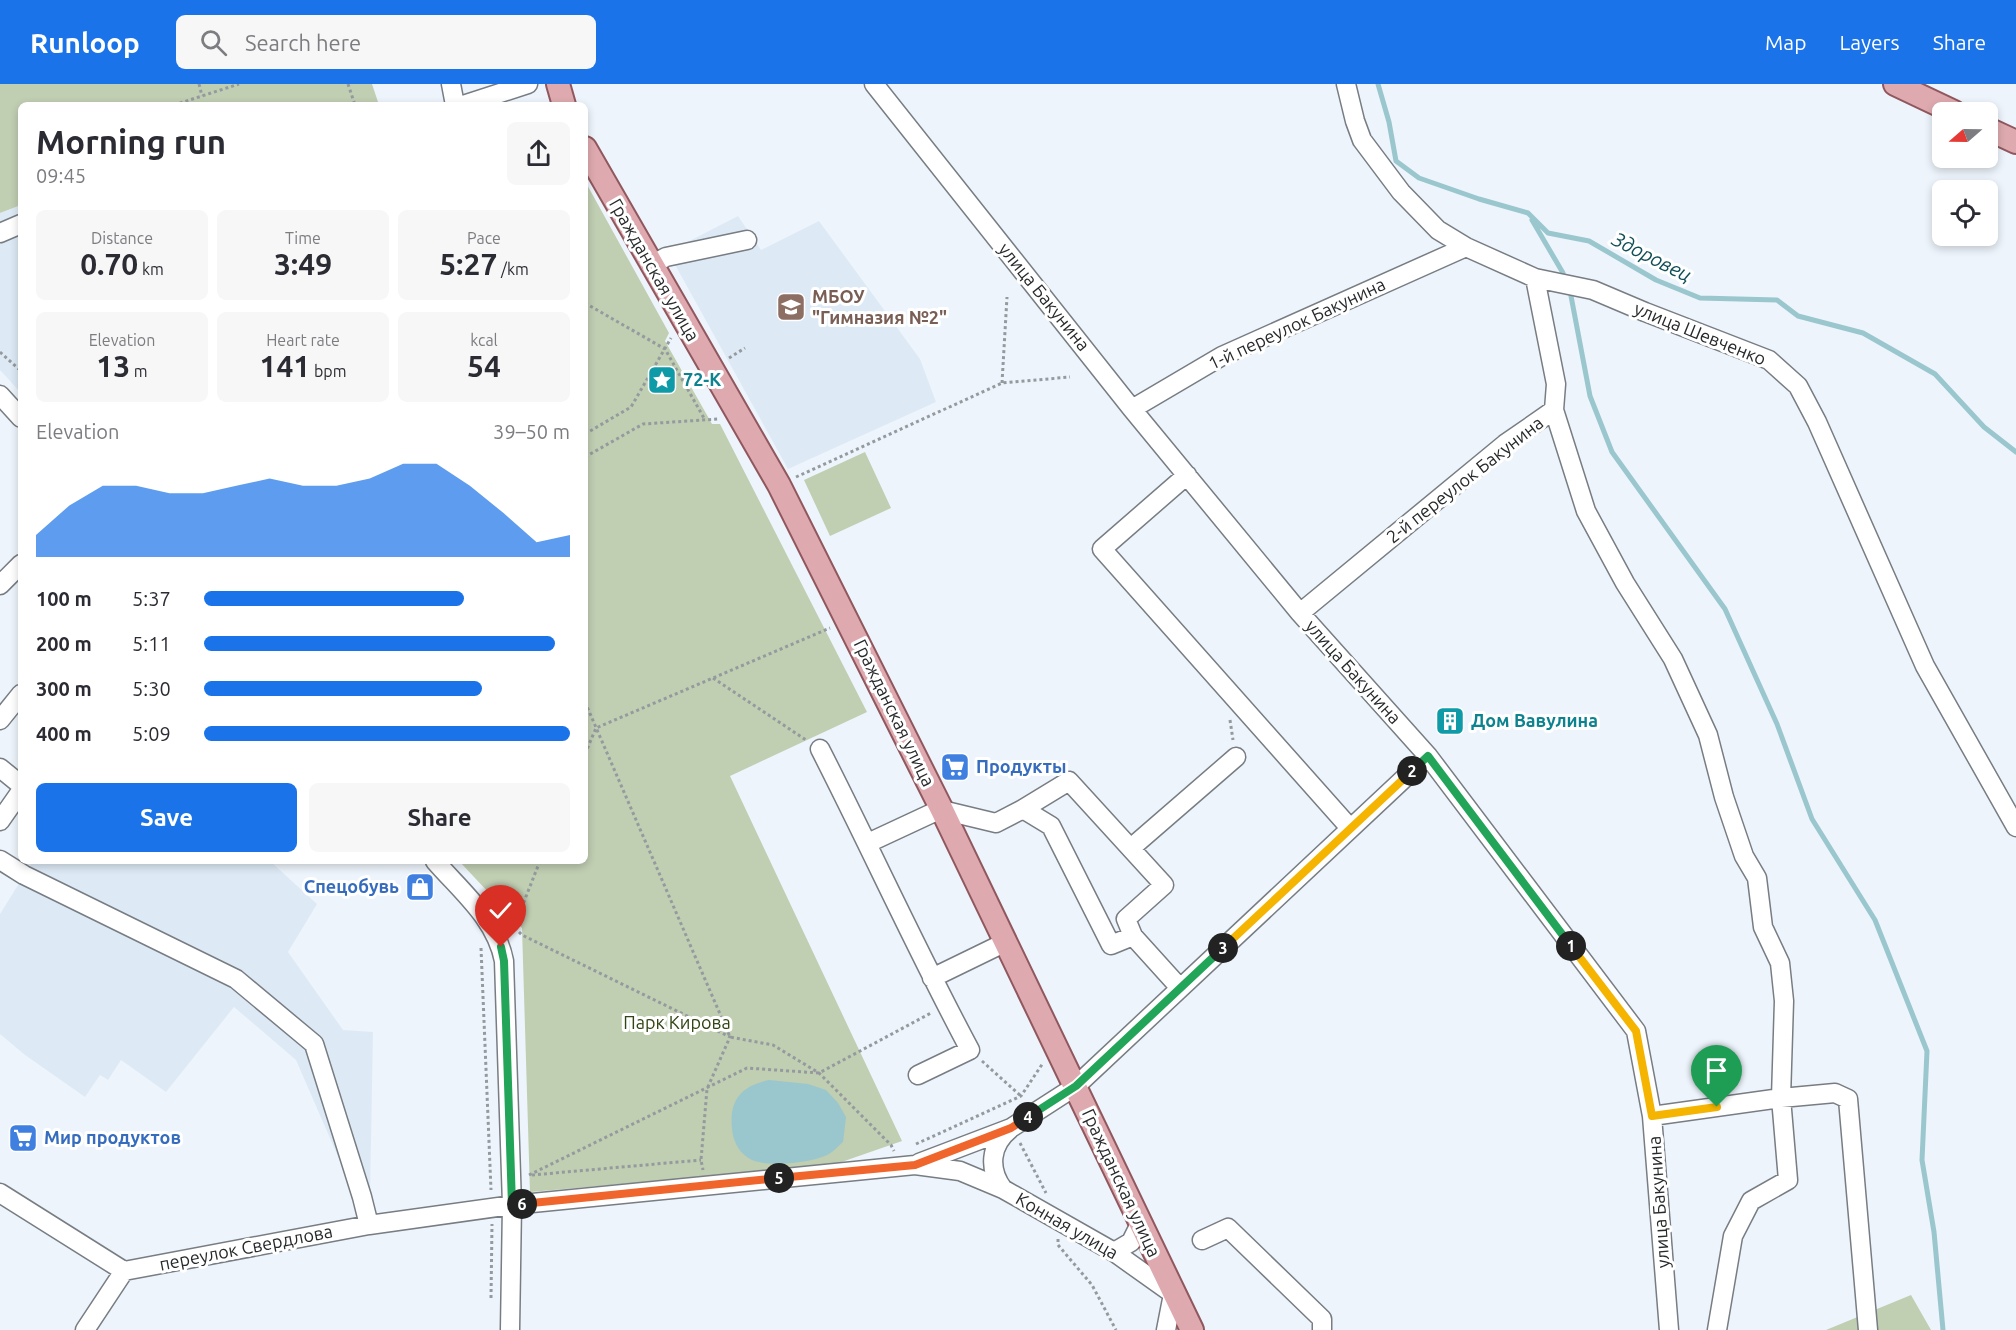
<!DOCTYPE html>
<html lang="en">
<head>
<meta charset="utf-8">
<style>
	body { margin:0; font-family:Ubuntu,sans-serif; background:#f7f7f7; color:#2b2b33; height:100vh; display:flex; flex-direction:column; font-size:22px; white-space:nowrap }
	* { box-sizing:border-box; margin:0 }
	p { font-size:20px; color:#7c7c81 }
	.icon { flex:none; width:33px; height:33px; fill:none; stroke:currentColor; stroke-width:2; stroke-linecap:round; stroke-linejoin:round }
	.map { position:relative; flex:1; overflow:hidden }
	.sheet { position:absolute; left:18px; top:18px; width:570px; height:762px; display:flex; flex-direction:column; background:#fff; border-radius:9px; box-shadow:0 3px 9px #0003 }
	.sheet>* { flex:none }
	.needle { width:39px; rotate:250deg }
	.buttons { position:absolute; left:1932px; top:18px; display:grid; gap:12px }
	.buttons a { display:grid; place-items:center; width:66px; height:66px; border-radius:9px; background:#fff; box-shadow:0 3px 9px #0003; font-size:30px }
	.pin { position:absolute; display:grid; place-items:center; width:51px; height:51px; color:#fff; margin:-62px -26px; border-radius:50% 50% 50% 0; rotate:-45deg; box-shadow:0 0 6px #0007 }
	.pin .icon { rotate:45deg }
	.km { position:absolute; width:30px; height:30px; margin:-15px; border-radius:50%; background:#222; color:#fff; font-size:16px; line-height:30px; text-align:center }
	.round { display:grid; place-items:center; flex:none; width:63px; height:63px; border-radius:9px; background:#f7f7f7 }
	.overview { display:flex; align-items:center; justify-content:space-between; height:102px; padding:0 18px }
	h1 { font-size:33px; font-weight:700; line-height:45px }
	.stats { display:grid; grid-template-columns:repeat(3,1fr); gap:9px; height:102px; padding:6px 18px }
	.stats div { display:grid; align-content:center; border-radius:9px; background:#f7f7f7; text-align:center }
	.stats b { font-size:30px; font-weight:700 }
	.stats small { font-size:16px; font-weight:400 }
	.stats p { font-size:16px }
	.chart { height:168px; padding:12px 18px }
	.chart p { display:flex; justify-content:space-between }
	.chart svg { width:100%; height:108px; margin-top:6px; fill:#1a73e8; opacity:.7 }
	.cta { display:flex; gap:12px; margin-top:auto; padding:12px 18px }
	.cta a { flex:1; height:69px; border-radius:9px; background:#1a73e8; color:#fff; font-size:24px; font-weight:700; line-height:69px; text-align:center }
	.cta a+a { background:#f7f7f7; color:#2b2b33 }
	ul { padding:0 18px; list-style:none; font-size:20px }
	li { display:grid; grid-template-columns:96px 72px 1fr; align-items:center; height:45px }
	li i { height:15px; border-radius:8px; background:#1a73e8 }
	header { display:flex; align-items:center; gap:36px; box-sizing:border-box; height:84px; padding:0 30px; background:#1a73e8; color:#fff }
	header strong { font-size:28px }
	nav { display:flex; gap:33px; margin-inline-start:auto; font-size:21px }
	.search { width:420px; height:54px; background:#f7f7f7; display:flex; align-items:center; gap:15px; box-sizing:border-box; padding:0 21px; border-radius:9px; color:#7c7c81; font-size:22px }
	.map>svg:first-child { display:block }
</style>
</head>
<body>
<header>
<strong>Runloop</strong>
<div class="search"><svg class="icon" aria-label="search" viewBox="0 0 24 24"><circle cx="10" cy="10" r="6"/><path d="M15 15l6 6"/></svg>Search here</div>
<nav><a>Map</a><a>Layers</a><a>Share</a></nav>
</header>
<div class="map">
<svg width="2016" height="1246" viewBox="0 0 2016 1246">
	<rect width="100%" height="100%" fill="#edf4fb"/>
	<path fill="#ddeaf6" d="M21,121V309L0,286V129Z
		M738,132L761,166L819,137L920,275L936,318L788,385L668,168Z
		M33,777H270L317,820L288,868L343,946L373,948L370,1112L356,1114L296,976L234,923L166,1008L121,976L108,996L100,991L85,1013L25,971L0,950V830Z"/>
	<path fill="#c0ceb2" d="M0,0H372L379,21H21V121L0,129Z
		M585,97L669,249L665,257L712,340H720L867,628L730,692L902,1057L830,1082L530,1108L522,844L459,777H585Z
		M865,368L891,424L830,452L804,396Z
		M1911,1211L1931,1246H1826Z"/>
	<path fill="#9ac6cd" d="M769,996L808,1000L826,1006L838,1019L846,1033L843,1058C838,1062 834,1067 829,1070C813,1079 761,1085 747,1073C738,1067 733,1056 732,1045C729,1016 741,1002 769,996Z"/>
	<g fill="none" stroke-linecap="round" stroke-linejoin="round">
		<path stroke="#9ac6cd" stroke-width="5" d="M1378,0L1389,38L1396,77L1419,94L1479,115L1528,129L1548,149L1589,157L1656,196L1700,214L1777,216L1798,232L1863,249L1935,290L1984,343L2016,368
			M1532,136L1563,189
			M1571,212L1590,312L1612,368L1725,525L1777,640L1812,735L1875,836L1927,967L1922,1076L1934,1148L1943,1246"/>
		<g stroke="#777d83" stroke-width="21">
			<path id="minor" d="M451,0L455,21
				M874,0L1132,325L1300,529L1428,672L1636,947L1652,1032L1669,1246
				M1346,0L1355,37L1362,56L1401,108L1438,146L1466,163L1535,194L1593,206L1645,228L1769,276L1798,302L1817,338L1925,582L2016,743
				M463,21L528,0
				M0,149L21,140
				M651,181L666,173L747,156
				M1535,194L1556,300L1554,326L1586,427L1625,499L1673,575L1708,651L1724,713L1744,772L1757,794L1763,843L1780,879L1784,917L1781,1014L1652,1032
				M0,311L21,334
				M1132,325L1222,272L1466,163
				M1187,391L1102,465L1350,744
				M0,501L21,480
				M1300,529L1505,360L1554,326
				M0,636L21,610
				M820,665C871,765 917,867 970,966L918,991
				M0,684L21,701
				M1023,725L1069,697L1164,801L1126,835L1133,852
				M942,726L996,739L1023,725L1051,742L1111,861L1133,852L1180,904
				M0,737L21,707
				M868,759L941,725
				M1131,764L1236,673
				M0,776L24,791L236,895L314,960L362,1113L369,1141
				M435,777C462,808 496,835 504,877L512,1121L510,1246
				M932,894L1006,858
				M919,1079L1011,1044L1076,1002L1428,672
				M1003,1105C988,1085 990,1061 1010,1045
				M0,1109L124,1187L369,1141L512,1121L915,1081L960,1087L1003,1105L1114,1168L1173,1210L1166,1246
				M1202,1156L1228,1144L1322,1235V1246
				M1114,1168L1131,1158L1140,1140
				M85,1246L124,1187
				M1717,1246L1733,1152L1751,1117L1788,1096L1781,1014L1835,1009L1848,1015L1868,1246"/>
		</g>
		<g stroke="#90585e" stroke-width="26">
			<path id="major" d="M558,0L564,21
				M1895,0L1954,28
				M1988,45L2016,58
				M585,64L779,401L942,726L1192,1246"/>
		</g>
		<path stroke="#959a9e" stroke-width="3" stroke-dasharray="3 3" stroke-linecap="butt" d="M199,0L202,12
			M348,0L355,21
			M174,21L239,0
			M585,219L665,265L705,336
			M0,268L21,287
			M729,274L745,264
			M1002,299L1007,213
			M585,350L631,323L671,254
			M585,373L643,340L718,335
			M796,393L1002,299L1070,293
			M713,594L806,656
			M585,618L730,953L773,961L819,989L891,1061L894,1067
			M1230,636L1233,656
			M585,670L596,644L830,544
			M540,777L514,843L522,851L730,953L707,1005L701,1076L703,1086
			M481,864L491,1106
			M982,977L1021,1012
			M1020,1059L1046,1109
			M916,1060L1021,1012L1043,979
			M529,1091L747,984L819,989L931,929
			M532,1091L701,1076
			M1058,1155V1161L1092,1201L1116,1246
			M491,1214L492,1140"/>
		<use href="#minor" stroke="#fff" stroke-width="18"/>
		<use href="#major" stroke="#deaaaf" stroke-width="22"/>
	</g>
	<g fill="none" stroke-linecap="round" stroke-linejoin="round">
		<g stroke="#fff" stroke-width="12">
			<path id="split-1" d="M1571,862L1636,947L1652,1032L1717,1023"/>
		</g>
		<g stroke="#fff" stroke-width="12">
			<path id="split-2" d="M1412,687L1428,672L1571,862"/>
		</g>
		<g stroke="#fff" stroke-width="12">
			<path id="split-3" d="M1223,864L1412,687"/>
		</g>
		<g stroke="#fff" stroke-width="12">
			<path id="split-4" d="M1028,1033L1076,1002L1223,864"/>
		</g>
		<g stroke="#fff" stroke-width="12">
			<path id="split-5" d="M779,1094L915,1081L1011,1044L1028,1033"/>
		</g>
		<g stroke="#fff" stroke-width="12">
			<path id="split-6" d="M522,1120L779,1094"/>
		</g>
		<g stroke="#fff" stroke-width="12">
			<path id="split-7" d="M501,863L504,877L512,1121L522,1120"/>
		</g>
		<use href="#split-1" stroke="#f5b400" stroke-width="8"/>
		<use href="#split-2" stroke="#22a559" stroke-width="8"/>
		<use href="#split-3" stroke="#f5b400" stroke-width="8"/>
		<use href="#split-4" stroke="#22a559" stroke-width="8"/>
		<use href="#split-5" stroke="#f0652b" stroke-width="8"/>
		<use href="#split-6" stroke="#f0652b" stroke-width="8"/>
		<use href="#split-7" stroke="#22a559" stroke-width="8"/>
	</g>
	<defs>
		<g id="school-square" transform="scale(1.5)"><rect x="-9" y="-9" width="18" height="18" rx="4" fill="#8d6e63" stroke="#fff"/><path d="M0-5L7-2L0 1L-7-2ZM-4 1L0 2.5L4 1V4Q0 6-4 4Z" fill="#fff"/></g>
		<g id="sight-square" transform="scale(1.5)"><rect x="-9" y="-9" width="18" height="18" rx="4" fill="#0f9aa8" stroke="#fff"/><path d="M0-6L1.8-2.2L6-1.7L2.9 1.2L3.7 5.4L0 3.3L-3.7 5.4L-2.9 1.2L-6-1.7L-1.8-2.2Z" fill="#fff"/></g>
		<g id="building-square" transform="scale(1.5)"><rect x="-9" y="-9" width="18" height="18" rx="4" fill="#0f9aa8" stroke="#fff"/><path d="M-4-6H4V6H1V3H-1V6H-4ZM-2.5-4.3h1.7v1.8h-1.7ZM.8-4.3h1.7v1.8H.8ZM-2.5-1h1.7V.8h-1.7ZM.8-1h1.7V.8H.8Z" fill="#fff"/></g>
		<g id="supermarket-square" transform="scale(1.5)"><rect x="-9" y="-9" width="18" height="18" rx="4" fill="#3f7fe0" stroke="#fff"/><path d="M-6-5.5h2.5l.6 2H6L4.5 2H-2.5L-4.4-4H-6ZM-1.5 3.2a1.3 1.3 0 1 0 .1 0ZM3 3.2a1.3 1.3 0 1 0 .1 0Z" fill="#fff"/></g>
		<g id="shop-square" transform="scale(1.5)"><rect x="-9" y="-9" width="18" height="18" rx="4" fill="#3f7fe0" stroke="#fff"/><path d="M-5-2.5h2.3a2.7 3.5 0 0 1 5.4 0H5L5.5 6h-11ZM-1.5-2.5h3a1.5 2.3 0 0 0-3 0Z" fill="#fff"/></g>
	</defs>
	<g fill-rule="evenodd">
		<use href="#school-square" x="791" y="223"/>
		<use href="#sight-square" x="662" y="296"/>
		<use href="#building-square" x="1450" y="637"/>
		<use href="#supermarket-square" x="955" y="683"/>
		<use href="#shop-square" x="420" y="803"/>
		<use href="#supermarket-square" x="23" y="1054"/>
	</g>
	<g text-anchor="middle" stroke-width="6" stroke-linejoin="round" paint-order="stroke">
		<g font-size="18" fill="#27292b" stroke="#fff">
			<text transform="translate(654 186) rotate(60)" y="6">Гражданская улица</text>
			<text transform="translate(1044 213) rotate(51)" y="6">улица Бакунина</text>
			<text transform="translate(1297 240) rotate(-25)" y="6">1-й переулок Бакунина</text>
			<text transform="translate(1700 250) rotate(22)" y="6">улица Шевченко</text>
			<text transform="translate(1465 396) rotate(-38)" y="6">2-й переулок Бакунина</text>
			<text transform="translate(1353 588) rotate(48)" y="6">улица Бакунина</text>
			<text transform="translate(894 629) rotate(64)" y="6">Гражданская улица</text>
			<text transform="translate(1121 1099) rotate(65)" y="6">Гражданская улица</text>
			<text transform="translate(1659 1118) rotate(-94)" y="6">улица Бакунина</text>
			<text transform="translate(1067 1142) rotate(30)" y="6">Конная улица</text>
			<text transform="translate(246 1164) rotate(-11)" y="6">переулок Свердлова</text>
		</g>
		<g font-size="18" font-weight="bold" fill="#785e54" stroke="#fff" text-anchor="start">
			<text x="812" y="219">МБОУ<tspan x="812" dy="21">"Гимназия №2"</tspan></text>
		</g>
		<g font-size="18" font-weight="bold" fill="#0d838f" stroke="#fff" text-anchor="start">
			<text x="683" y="302">72-К</text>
			<text x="1471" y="643">Дом Вавулина</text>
		</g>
		<g font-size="18" font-weight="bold" fill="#366cbe" stroke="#fff" text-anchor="start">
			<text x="976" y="689">Продукты</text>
			<text x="399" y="809" text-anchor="end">Спецобувь</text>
			<text x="44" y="1060">Мир продуктов</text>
		</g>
		<g font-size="18" fill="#314514" stroke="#fff">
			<text x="677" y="945">Парк Кирова</text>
		</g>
		<g font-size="20" font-style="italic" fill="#0f4e57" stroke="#fff">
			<text transform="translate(1652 173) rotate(27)" y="7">Здоровец</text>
		</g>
	</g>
</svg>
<div class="buttons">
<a><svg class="needle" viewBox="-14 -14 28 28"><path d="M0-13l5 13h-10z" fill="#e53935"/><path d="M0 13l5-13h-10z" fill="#7c7c81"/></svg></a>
<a><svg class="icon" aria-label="locate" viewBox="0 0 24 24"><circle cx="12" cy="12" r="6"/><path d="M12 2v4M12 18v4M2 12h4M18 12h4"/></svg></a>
</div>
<div class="pin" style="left:1717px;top:1023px;background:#1e9e55"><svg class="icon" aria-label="arrive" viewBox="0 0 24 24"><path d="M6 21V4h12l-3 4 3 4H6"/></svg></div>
<div class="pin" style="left:501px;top:863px;background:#d93025"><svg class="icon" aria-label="check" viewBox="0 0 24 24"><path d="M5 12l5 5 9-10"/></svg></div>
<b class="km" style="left:1571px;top:862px">1</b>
<b class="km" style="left:1412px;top:687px">2</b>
<b class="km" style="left:1223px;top:864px">3</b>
<b class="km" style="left:1028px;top:1033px">4</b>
<b class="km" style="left:779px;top:1094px">5</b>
<b class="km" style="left:522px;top:1120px">6</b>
<section class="sheet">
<div class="overview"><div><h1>Morning run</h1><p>09:45</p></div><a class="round"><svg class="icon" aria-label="share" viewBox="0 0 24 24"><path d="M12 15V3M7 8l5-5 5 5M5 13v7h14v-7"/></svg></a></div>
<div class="stats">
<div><p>Distance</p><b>0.70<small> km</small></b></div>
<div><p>Time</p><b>3:49</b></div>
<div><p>Pace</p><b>5:27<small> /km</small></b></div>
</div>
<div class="stats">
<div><p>Elevation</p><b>13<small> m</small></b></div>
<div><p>Heart rate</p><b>141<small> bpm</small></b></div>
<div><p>kcal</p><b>54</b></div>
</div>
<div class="chart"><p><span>Elevation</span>39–50 m</p>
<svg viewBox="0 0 160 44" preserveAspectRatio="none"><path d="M0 44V35L10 23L20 15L30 15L40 18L50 18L60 15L70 12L80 15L90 15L100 12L110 6L120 6L130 15L140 26L150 38L160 35V44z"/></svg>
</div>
<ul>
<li><b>100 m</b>5:37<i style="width:71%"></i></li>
<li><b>200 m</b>5:11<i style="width:96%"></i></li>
<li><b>300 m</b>5:30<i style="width:76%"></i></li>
<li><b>400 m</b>5:09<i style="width:100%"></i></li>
</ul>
<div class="cta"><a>Save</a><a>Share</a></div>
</section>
</div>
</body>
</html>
